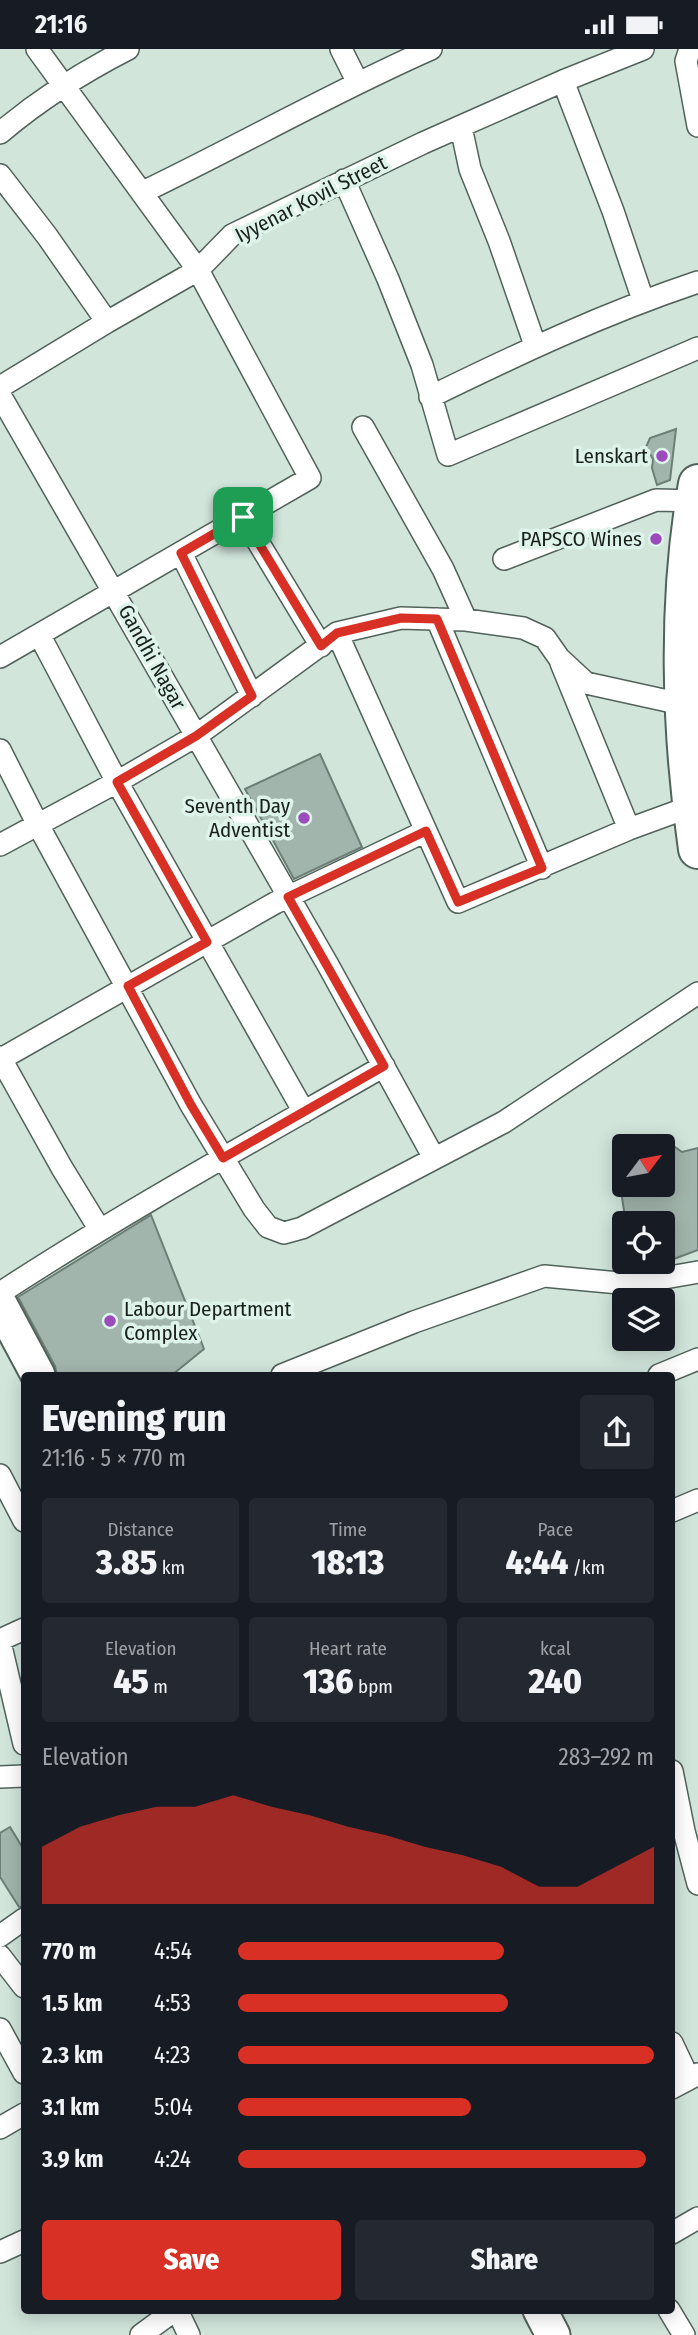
<!DOCTYPE html>
<html lang="en">
<head>
<meta charset="utf-8">
<style>
	body { margin:0; font-family:"Fira Sans Condensed",sans-serif; background:#242831; color:#f1f3f6; height:100vh; display:flex; flex-direction:column; font-size:26px; white-space:nowrap }
	* { box-sizing:border-box; margin:0 }
	p { font-size:23px; color:#9ea1a6 }
	.icon { flex:none; width:38px; height:38px; fill:none; stroke:currentColor; stroke-width:2; stroke-linecap:round; stroke-linejoin:round }
	.map { position:relative; flex:1; overflow:hidden }
	.panel { position:absolute; left:21px; top:1323px; width:654px; height:942px; display:flex; flex-direction:column; background:#171b24; border-radius:7px; box-shadow:0 4px 18px #0003 }
	.panel>* { flex:none }
	.needle { width:46px; rotate:58deg }
	.fabs { position:absolute; left:612px; top:1085px; display:grid; gap:14px }
	.fabs a { display:grid; place-items:center; width:63px; height:63px; border-radius:7px; background:#171b24; box-shadow:0 4px 18px #0003; font-size:35px }
	.pin { position:absolute; display:grid; place-items:center; width:60px; height:60px; color:#fff; margin:-30px; border-radius:14px; box-shadow:0 4px 10px #0006 }
	.round { display:grid; place-items:center; flex:none; width:74px; height:74px; border-radius:7px; background:#242831 }
	.summary { display:flex; align-items:center; justify-content:space-between; height:119px; padding:0 21px }
	h1 { font-size:38px; font-weight:800; line-height:52px }
	.metrics { display:grid; grid-template-columns:repeat(3,1fr); gap:10px; height:119px; padding:7px 21px }
	.metrics div { display:grid; align-content:center; border-radius:7px; background:#242831; text-align:center }
	.metrics b { font-size:35px; font-weight:800 }
	.metrics small { font-size:19px; font-weight:400 }
	.metrics p { font-size:19px }
	.chart { height:196px; padding:14px 21px }
	.chart p { display:flex; justify-content:space-between }
	.chart svg { width:100%; height:126px; margin-top:7px; fill:#d93025; opacity:.7 }
	.action { display:flex; gap:14px; margin-top:auto; padding:14px 21px }
	.action a { flex:1; height:80px; border-radius:7px; background:#d93025; color:#fff; font-size:28px; font-weight:800; line-height:80px; text-align:center }
	.action a+a { background:#242831; color:#f1f3f6 }
	ul { padding:0 21px; list-style:none; font-size:23px }
	li { display:grid; grid-template-columns:112px 84px 1fr; align-items:center; height:52px }
	li i { height:18px; border-radius:9px; background:#d93025 }
	.status { display:flex; justify-content:space-between; align-items:center; height:49px; padding:0 35px; background:#171b24; direction:ltr }
	.status svg { height:19px; fill:currentColor }
	.map>svg:first-child { display:block }
</style>
</head>
<body>
<div class="status"><b>21:16</b><svg viewBox="0 0 49 12"><path d="M0 12V9h3v3zM5 12V6h3v6zM10 12V3h3v9zM15 12V0h3v12zM26 1h20v11H26zM47 4h2v5h-2z"/></svg></div>
<div class="map">
<svg width="698" height="2286" viewBox="0 0 698 2286">
	<rect width="100%" height="100%" fill="#d1e5db"/>
	<path fill="#a2b5ac" stroke="#6c7e75" stroke-width="2" d="M676,380L670,431L657,436L652,419L653,410L646,398L650,389Z
		M320,705L362,798L294,830L245,740Z
		M675,1098L682,1103L698,1099V1201L663,1214V1174H626L620,1136H663V1100Z
		M151,1166L204,1300L172,1326H57L55,1317L18,1248Z
		M10,1778L24,1801V1857L19,1858L0,1828V1784Z"/>
	<g fill="none" stroke-linecap="round" stroke-linejoin="round">
		<g stroke="#51625a" stroke-width="24">
			<path id="street" d="M341,0L358,34
				M690,0L686,12L698,77
				M563,32L613,162L643,251
				M461,78L470,120L499,192L535,296
				M0,84C39,51 83,23 128,0
				M0,126L47,187L107,273
				M344,131L388,230L422,316L448,406L698,299
				M143,143C239,97 333,43 431,0
				M0,338L107,273L198,221L232,186L423,94L563,32L643,0
				M0,346L328,916L434,1109
				M430,348C518,305 605,264 698,233
				M363,378L443,520L466,571
				M243,468L321,597
				M181,504L252,647
				M504,510L656,451L698,452
				M437,570L542,819
				M337,584L458,853L629,780L692,757
				M40,587L117,733L304,1063
				M0,608L310,429L198,221L37,0
				M561,614L629,780
				M0,701L37,774L191,1056L254,1160L268,1178L284,1184L302,1179L504,1073L698,944
				M0,796L117,733L196,687L337,584L401,569L466,571L523,579L545,589L559,609L586,634L686,656
				M0,1008L62,1119L100,1181
				M1,1010L275,854L426,782
				M0,1244C124,1163 255,1091 384,1017
				M282,1326L414,1273L544,1227L630,1235L698,1223
				M659,1326L698,1310
				M0,1426L24,1472
				M672,1462L698,1451
				M0,1591L24,1580
				M0,1593L24,1695
				M672,1722L684,1782L698,1835
				M0,1728L24,1727
				M0,1887L24,1870
				M0,1907L24,1938
				M0,1980L24,2024
				M672,1994L689,2030
				M672,2039L698,2025
				M0,2079L24,2065
				M672,2184L698,2169
				M0,2203L24,2192
				M177,2261L189,2286
				M669,2261L684,2286
				M141,2286L175,2261"/>
		</g>
		<g stroke="#51625a" stroke-width="37">
			<path id="primary" d="M0,1255L38,1326
				M540,2261L553,2286"/>
		</g>
		<g stroke="#51625a" stroke-width="42">
			<path id="highway" d="M698,435C677,552 681,683 698,800"/>
		</g>
		<use href="#street" stroke="#fff" stroke-width="21"/>
		<use href="#primary" stroke="#fff" stroke-width="33"/>
		<use href="#highway" stroke="#fff" stroke-width="38"/>
	</g>
	<g fill="none" stroke-linecap="round" stroke-linejoin="round">
		<g stroke="#fff" stroke-width="14">
			<path id="route" d="M243,468L321,597L337,584L401,569L437,570L542,819L458,853L426,782L288,848L384,1017L223,1109L191,1056L128,937L207,893L117,733L196,687L252,647L181,504Z"/>
		</g>
		<use href="#route" stroke="#d93025" stroke-width="9"/>
	</g>
	<g fill="#9b4bbb" stroke="#def3e9" stroke-width="2.5">
		<circle cx="662" cy="407" r="7"/>
		<circle cx="656" cy="490" r="7"/>
		<circle cx="304" cy="769" r="7"/>
		<circle cx="110" cy="1272" r="7"/>
	</g>
	<g text-anchor="middle" stroke-width="7" stroke-linejoin="round" paint-order="stroke">
		<g font-size="21" fill="#19201d" stroke="#def3e9">
			<text transform="translate(311 150) rotate(-27)" y="7">Iyyenar Kovil Street</text>
			<text transform="translate(152 608) rotate(61)" y="7">Gandhi Nagar</text>
		</g>
		<g font-size="21" fill="#19201d" stroke="#def3e9" text-anchor="end">
			<text x="648" y="414">Lenskart</text>
			<text x="642" y="497">PAPSCO Wines</text>
			<text x="290" y="764">Seventh Day<tspan x="290" dy="24">Adventist</tspan></text>
			<text x="124" y="1267" text-anchor="start">Labour Department<tspan x="124" dy="24">Complex</tspan></text>
		</g>
	</g>
</svg>
<div class="fabs">
<a><svg class="needle" viewBox="-14 -14 28 28"><path d="M0-13l5 13h-10z" fill="#e53935"/><path d="M0 13l5-13h-10z" fill="#9ea1a6"/></svg></a>
<a><svg class="icon" aria-label="locate" viewBox="0 0 24 24"><circle cx="12" cy="12" r="6"/><path d="M12 2v4M12 18v4M2 12h4M18 12h4"/></svg></a>
<a><svg class="icon" aria-label="layers" viewBox="0 0 24 24"><path d="M12 4l9 5-9 5-9-5zM3 14l9 5 9-5"/></svg></a>
</div>
<div class="pin" style="left:243px;top:468px;background:#1e9e55"><svg class="icon" aria-label="arrive" viewBox="0 0 24 24"><path d="M6 21V4h12l-3 4 3 4H6"/></svg></div>
<section class="panel">
<div class="summary"><div><h1>Evening run</h1><p>21:16 · 5 × 770 m</p></div><a class="round"><svg class="icon" aria-label="share" viewBox="0 0 24 24"><path d="M12 15V3M7 8l5-5 5 5M5 13v7h14v-7"/></svg></a></div>
<div class="metrics">
<div><p>Distance</p><b>3.85<small> km</small></b></div>
<div><p>Time</p><b>18:13</b></div>
<div><p>Pace</p><b>4:44<small> /km</small></b></div>
</div>
<div class="metrics">
<div><p>Elevation</p><b>45<small> m</small></b></div>
<div><p>Heart rate</p><b>136<small> bpm</small></b></div>
<div><p>kcal</p><b>240</b></div>
</div>
<div class="chart"><p><span>Elevation</span>283–292 m</p>
<svg viewBox="0 0 160 44" preserveAspectRatio="none"><path d="M0 44V24L10 17L20 13L30 10L40 10L50 6L60 10L70 13L80 17L90 20L100 24L110 27L120 31L130 38L140 38L150 31L160 24V44z"/></svg>
</div>
<ul>
<li><b>770 m</b>4:54<i style="width:64%"></i></li>
<li><b>1.5 km</b>4:53<i style="width:65%"></i></li>
<li><b>2.3 km</b>4:23<i style="width:100%"></i></li>
<li><b>3.1 km</b>5:04<i style="width:56%"></i></li>
<li><b>3.9 km</b>4:24<i style="width:98%"></i></li>
</ul>
<div class="action"><a>Save</a><a>Share</a></div>
</section>
</div>
</body>
</html>
